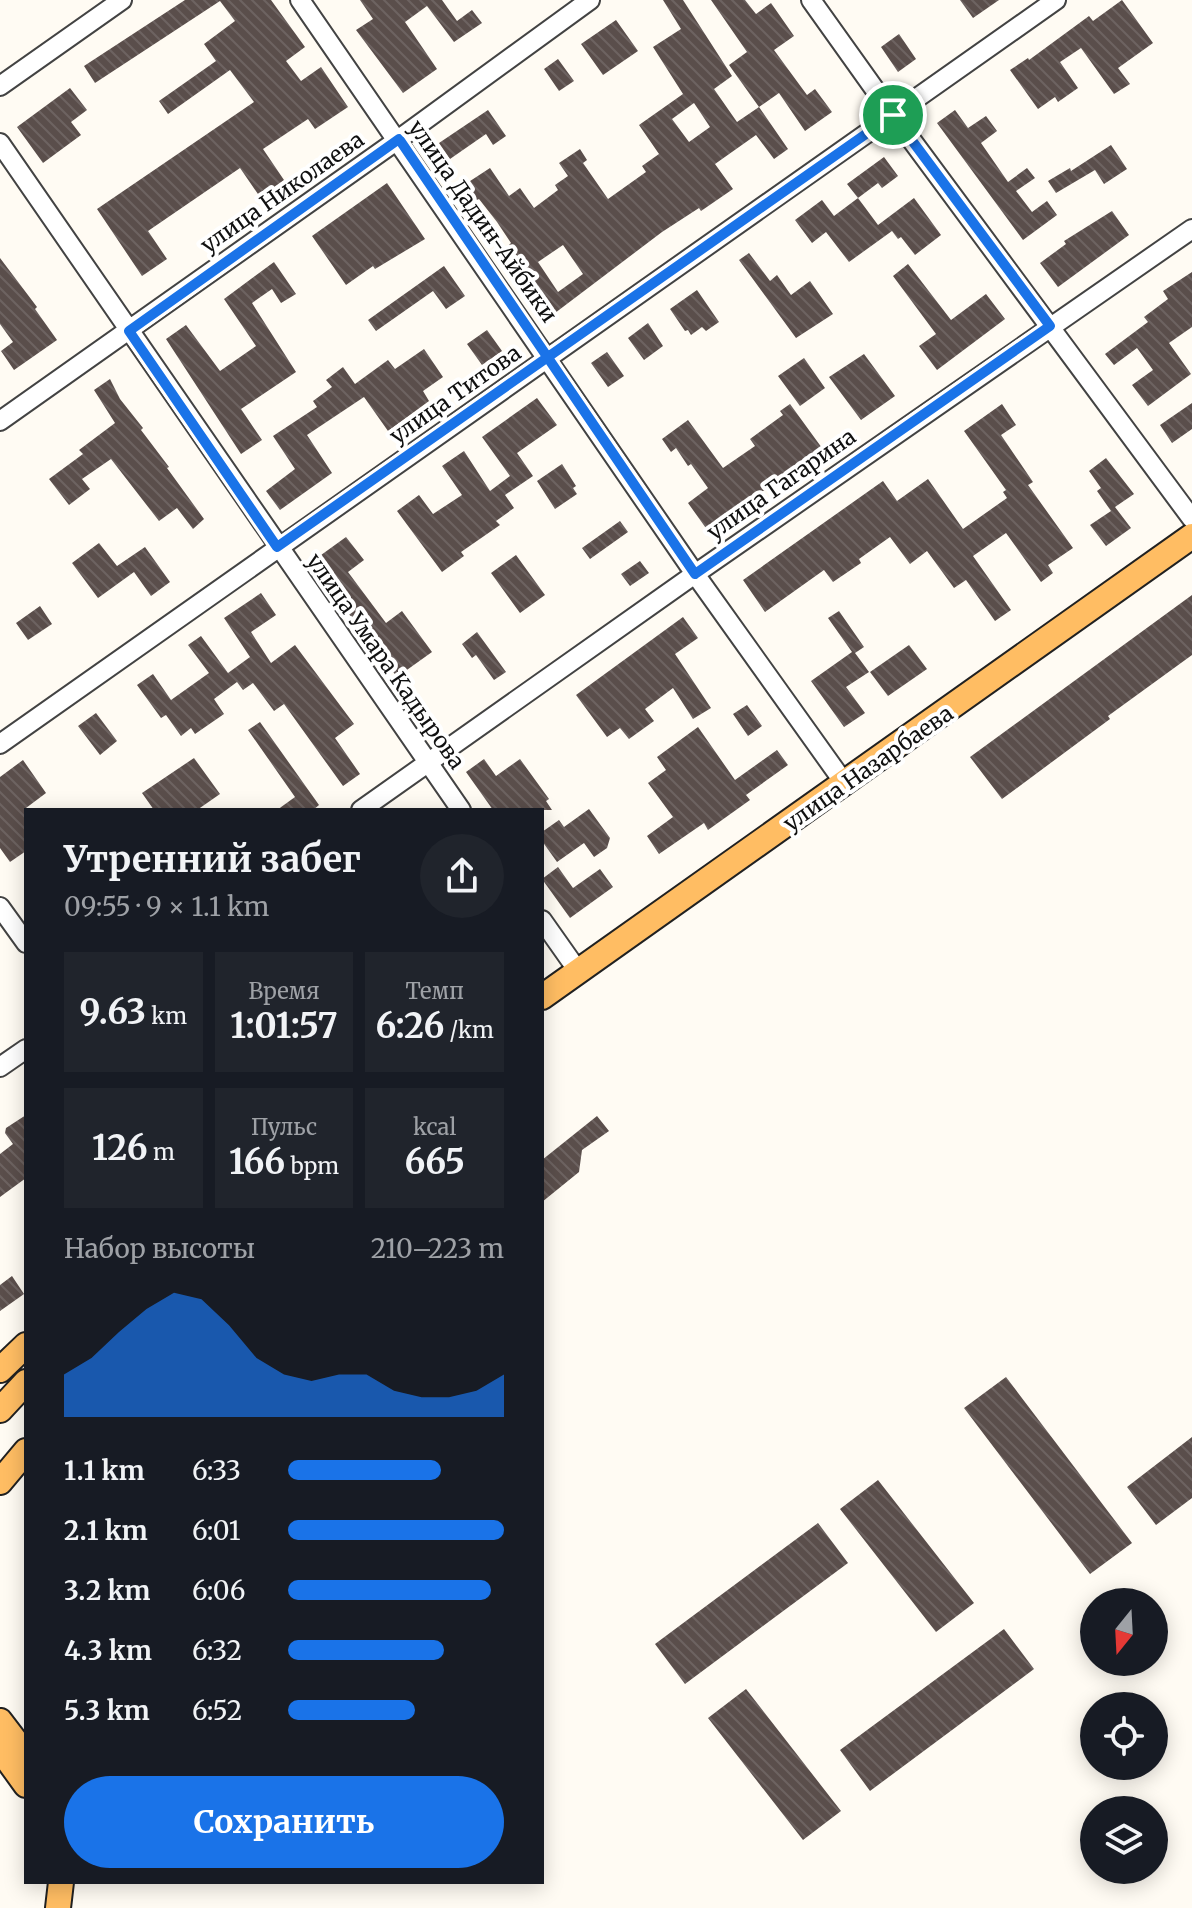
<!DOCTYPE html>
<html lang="ru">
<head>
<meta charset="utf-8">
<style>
	body { margin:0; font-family:Merriweather,serif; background:#20242c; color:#f1f3f6; height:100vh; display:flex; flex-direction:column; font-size:30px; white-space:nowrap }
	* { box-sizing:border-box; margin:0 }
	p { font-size:26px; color:#9ea1a6 }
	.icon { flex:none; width:44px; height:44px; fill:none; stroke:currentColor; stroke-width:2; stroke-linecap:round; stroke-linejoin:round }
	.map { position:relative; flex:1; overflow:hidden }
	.panel { position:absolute; left:24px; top:808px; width:520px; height:1076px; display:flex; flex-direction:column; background:#171b24; border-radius:0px; box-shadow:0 4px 20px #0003 }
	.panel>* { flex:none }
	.needle { width:52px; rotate:198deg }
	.controls { position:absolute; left:1080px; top:1588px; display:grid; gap:16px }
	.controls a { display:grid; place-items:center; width:88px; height:88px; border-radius:50%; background:#171b24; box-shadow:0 4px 20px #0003; font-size:40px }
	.pin { position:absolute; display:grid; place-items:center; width:68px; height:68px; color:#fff; margin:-34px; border:4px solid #fff; border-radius:50%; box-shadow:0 2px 8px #0007 }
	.round { display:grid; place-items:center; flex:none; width:84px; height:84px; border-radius:42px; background:#20242c }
	.headline { display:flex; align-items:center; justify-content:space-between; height:136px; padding:0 40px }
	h1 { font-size:36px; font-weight:700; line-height:60px }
	.figures { display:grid; grid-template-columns:repeat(3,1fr); gap:12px; height:136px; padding:8px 40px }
	.figures div { display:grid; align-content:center; border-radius:0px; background:#20242c; text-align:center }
	.figures b { font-size:34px; font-weight:700 }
	.figures small { font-size:22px; font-weight:400 }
	.figures p { font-size:22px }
	.chart { height:224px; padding:16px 40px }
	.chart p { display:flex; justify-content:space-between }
	.chart svg { width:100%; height:144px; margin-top:8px; fill:#1a73e8; opacity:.7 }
	.action { display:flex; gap:16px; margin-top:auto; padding:16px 40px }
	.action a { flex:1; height:92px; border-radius:48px; background:#1a73e8; color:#fff; font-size:32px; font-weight:700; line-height:92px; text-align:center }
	ul { padding:0 40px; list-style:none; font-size:26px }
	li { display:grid; grid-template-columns:128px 96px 1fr; align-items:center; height:60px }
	li i { height:20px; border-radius:10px; background:#1a73e8 }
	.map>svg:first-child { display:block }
</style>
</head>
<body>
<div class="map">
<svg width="1192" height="1908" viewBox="0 0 1192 1908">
	<defs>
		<pattern id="building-back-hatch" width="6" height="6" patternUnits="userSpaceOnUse" patternTransform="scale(2)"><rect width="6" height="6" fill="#5a4e4b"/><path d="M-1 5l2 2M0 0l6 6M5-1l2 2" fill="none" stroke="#6d6361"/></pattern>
	</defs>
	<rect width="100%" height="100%" fill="#fffbf3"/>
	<path fill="url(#building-back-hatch)" fill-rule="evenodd" d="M185,0H271L305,47L286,61L301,81L321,67L348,107L315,129L308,119L263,149L284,180L260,197L240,168L148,231L167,259L142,276L97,209L254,102L230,70L168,114L159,101L216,61L204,44L235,21L220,1L95,83L84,66Z
		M360,0H442L457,21L472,10L482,23L454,42L427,6L405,22L437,69L403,93L356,30L373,19Z
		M663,0H683L732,76L714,89L737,122L759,107L788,149L774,159L756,135L715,164L733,189L701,211L699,208L662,232L555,313L509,245L511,243L497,222L479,199L475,201L464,185L490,168L509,196L520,188L534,208L558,190L555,185L568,176L559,163L580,149L587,160L583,163L608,199L646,172L642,166L659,154L639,125L683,94L653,47L681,29ZM694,103L710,127L689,142L672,119ZM563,245L583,274L558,292L538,262Z
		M711,0H745L756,14L771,3L794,36L774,50L807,95L815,89L832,112L805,131L779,93L759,107L729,65L747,52Z
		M960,0H999L973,18Z
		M1122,0L1153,43L1118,68L1130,84L1114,94L1081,48L1060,62L1078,88L1058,102L1055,97L1038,109L1010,70L1028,58L1029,60L1089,16L1093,21Z
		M616,20L638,51L603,75L581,44Z
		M899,34L916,59L898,72L881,47Z
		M558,59L574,81L559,91L544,69Z
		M70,88L87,110L71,122L81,135L43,163L17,127Z
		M488,110L506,136L493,145L486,134L450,159L439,143Z
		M955,110L968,128L986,116L997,131L981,143L1008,182L1027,168L1035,178L1016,191L1032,212L1047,201L1057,215L1023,240L937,123Z
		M1111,145L1127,169L1104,184L1095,170L1056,193L1048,181L1070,168L1071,171Z
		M884,157L898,176L882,188L878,183L858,198L847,184Z
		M387,183L425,239L375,269L373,266L346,285L312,236Z
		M858,198L878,225L914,198L941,235L915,255L901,237L898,239L892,231L849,262L826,232L812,243L795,220L822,200L834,216Z
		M1112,211L1129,235L1058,287L1040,263L1066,244L1064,241Z
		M749,253L770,281L777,275L791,295L810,281L833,314L796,338L739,260Z
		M0,258L37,307L35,309L57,340L14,370L1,351L13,342L0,324Z
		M274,262L296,294L281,303L272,289L252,303L296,372L241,409L262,440L241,454L166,339L186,325L220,371L256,346L224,299Z
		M908,264L951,320L986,294L1005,319L937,370L919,346L936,334L893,276Z
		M444,266L465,296L446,309L433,291L376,331L368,320Z
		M1192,272V327L1169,343L1191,374L1148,406L1132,385L1153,370L1137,348L1114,365L1105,354L1148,322L1144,317L1168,299L1163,291Z
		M697,290L719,322L706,331L702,327L691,335L688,330L685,331L670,309Z
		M648,323L663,346L644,360L628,338Z
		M487,330L502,351L482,365L467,344Z
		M424,349L443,377L423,391L429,401L388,431L364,397L307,435L332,473L280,510L266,491L295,469L273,436L317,407L313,401L332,387L326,380L343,367L355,384L388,360L395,369Z
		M607,352L624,376L608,387L591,363Z
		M864,354L895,396L861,420L829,377Z
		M804,358L825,388L800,406L778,376Z
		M110,379L120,399L143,428L141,430L169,467L167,468L204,519L193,529L177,508L159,521L111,459L82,479L90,489L69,505L49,479L83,454L79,450L115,423L94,390Z
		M537,398L557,425L517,453L533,476L505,495L514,508L496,521L500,525L461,552L464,556L442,572L397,511L419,495L433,514L462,495L442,466L464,451L490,491L510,476L482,437Z
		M1192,403V429L1172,443L1160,425Z
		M790,404L822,448L708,531L688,503L708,488L691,464L688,466L676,448L671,452L662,439L688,420L723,468L755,446L750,439L783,415L780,411Z
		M1002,404L1016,425L1001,435L1033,482L1028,485L1073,548L1048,565L1053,573L1041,582L1006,533L973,556L1011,610L995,621L966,580L954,588L927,551L910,564L890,537L859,559L861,563L833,582L824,570L765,612L743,580L883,481L897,501L928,479L963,529L1007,498L1003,492L1006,490L964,431Z
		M1106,458L1134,494L1115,507L1131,528L1106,546L1090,525L1111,511L1097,491L1101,488L1089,471Z
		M562,464L576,486L573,488L577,494L555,509L537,481Z
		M620,521L628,532L590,559L582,548Z
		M346,537L364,560L348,572L386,623L402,611L432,652L397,677L310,563Z
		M99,543L117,566L145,547L170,582L151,596L134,572L98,598L72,563Z
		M516,555L545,595L520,613L491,573Z
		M640,561L649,573L630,586L621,574Z
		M261,593L276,615L251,632L271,663L295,645L354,724L335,738L360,774L343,786L284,704L274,711L253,683L243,690L237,682L214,699L224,714L195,734L191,728L181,736L166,715L161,718L137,685L153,674L171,700L209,673L188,645L201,636L228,673L250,657L224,618Z
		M1192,595V655L1108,716L1110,719L1002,799L970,757Z
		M40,606L52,624L28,640L16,623Z
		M839,611L864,647L855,653L869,672L846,687L865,713L844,727L811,681L852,652L828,618Z
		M683,617L698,638L675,654L711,708L693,719L673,688L645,709L654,721L629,739L620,728L607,737L576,695Z
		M477,632L506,672L494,680L476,655L472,658L462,644Z
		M909,645L927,669L888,696L870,672Z
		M747,705L762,726L748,736L733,714Z
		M96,713L117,741L100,755L78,726Z
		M260,722L319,805L313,810H277L295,797L248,730Z
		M698,727L735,780L777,750L788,765L746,795L750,800L708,830L704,823L659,854L647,836L673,817L648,783L666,770L657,757Z
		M194,758L220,794L197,810H154L142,793Z
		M484,759L496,776L520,759L549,799L546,801L552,810H493L466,772Z
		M23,760L46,793L26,808V851L10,862L0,848V777Z
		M589,809L610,838L607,848L594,857L584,843L557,862L542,841V832L559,820L564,827Z
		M558,867L573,888L600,869L613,887L570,918L542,879Z
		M26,1115V1178L0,1197V1154L13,1144L5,1133L6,1128Z
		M597,1116L609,1131L582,1150L579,1172L542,1202V1160Z
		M12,1276L24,1294L0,1311V1285Z
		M1006,1377L1132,1543L1090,1574L964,1408Z
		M1192,1437V1498L1156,1525L1127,1487Z
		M878,1480L974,1603L936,1632L840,1509Z
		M818,1523L848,1563L685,1684L655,1644Z
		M1004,1629L1034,1669L870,1791L840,1750Z
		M746,1689L841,1811L803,1840L708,1718Z"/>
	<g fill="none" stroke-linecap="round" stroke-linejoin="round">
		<g stroke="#434343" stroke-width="22">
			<path id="minor" d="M300,0L695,574L845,784
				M811,0L893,115L1192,519
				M0,86L122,0
				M0,143L461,810
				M0,421L399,139L590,0
				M0,744L1056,0
				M361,810L695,574L1192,229
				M0,907L26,943
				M542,920L578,971
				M0,1067L26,1049"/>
		</g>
		<g stroke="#212121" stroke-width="28">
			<path id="major" d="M542,997L1192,536
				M0,1370L26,1345
				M0,1410L26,1382
				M0,1482L26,1451
				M0,1721L26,1755
				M0,1749L26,1785
				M58,1908L61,1882"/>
		</g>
		<use href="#minor" stroke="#fff" stroke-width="18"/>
		<use href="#major" stroke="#ffbd63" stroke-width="24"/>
	</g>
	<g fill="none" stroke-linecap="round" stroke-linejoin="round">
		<g stroke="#fff" stroke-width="16">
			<path id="route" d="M893,115L277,547L129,331L399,139L695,574L1050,326L893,115"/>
		</g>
		<use href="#route" stroke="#1a73e8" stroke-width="10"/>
	</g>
	<g text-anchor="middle" stroke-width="8" stroke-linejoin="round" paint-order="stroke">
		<g font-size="22" fill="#101010" stroke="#fff">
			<text transform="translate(282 192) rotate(-35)" y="8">улица Николаева</text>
			<text transform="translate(483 221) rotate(55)" y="8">улица Дадин-Айбики</text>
			<text transform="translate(455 394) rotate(-35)" y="8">улица Титова</text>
			<text transform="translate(781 484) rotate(-35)" y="8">улица Гагарина</text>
			<text transform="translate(386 661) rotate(55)" y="8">улица Умара Кадырова</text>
			<text transform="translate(868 768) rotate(-35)" y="8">улица Назарбаева</text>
		</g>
	</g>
</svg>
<div class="controls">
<a><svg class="needle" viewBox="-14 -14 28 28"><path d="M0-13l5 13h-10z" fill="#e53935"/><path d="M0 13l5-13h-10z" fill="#9ea1a6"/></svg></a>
<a><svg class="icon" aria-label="locate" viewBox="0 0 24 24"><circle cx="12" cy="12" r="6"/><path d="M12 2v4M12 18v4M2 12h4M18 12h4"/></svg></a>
<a><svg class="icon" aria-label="layers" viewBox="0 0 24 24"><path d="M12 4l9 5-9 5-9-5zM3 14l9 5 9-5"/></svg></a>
</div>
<div class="pin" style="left:893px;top:115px;background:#1e9e55"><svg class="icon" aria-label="arrive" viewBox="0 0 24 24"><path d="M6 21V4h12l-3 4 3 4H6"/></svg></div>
<section class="panel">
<div class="headline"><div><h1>Утренний забег</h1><p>09:55 · 9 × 1.1 km</p></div><a class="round"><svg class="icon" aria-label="share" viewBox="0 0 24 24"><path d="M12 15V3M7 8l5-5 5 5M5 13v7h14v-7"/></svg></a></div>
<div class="figures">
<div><b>9.63<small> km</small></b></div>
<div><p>Время</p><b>1:01:57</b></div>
<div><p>Темп</p><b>6:26<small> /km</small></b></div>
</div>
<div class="figures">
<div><b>126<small> m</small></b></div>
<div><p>Пульс</p><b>166<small> bpm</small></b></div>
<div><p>kcal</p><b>665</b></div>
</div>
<div class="chart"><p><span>Набор высоты</span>210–223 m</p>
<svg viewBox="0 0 160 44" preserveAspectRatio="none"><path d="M0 44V31L10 26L20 18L30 11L40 6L50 8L60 16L70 26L80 31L90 33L100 31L110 31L120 36L130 38L140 38L150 36L160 31V44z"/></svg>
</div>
<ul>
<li><b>1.1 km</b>6:33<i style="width:71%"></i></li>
<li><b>2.1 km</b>6:01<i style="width:100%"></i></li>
<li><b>3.2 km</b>6:06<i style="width:94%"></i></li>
<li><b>4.3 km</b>6:32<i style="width:72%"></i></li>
<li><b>5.3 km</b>6:52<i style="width:59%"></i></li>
</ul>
<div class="action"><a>Сохранить</a></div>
</section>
</div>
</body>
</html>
